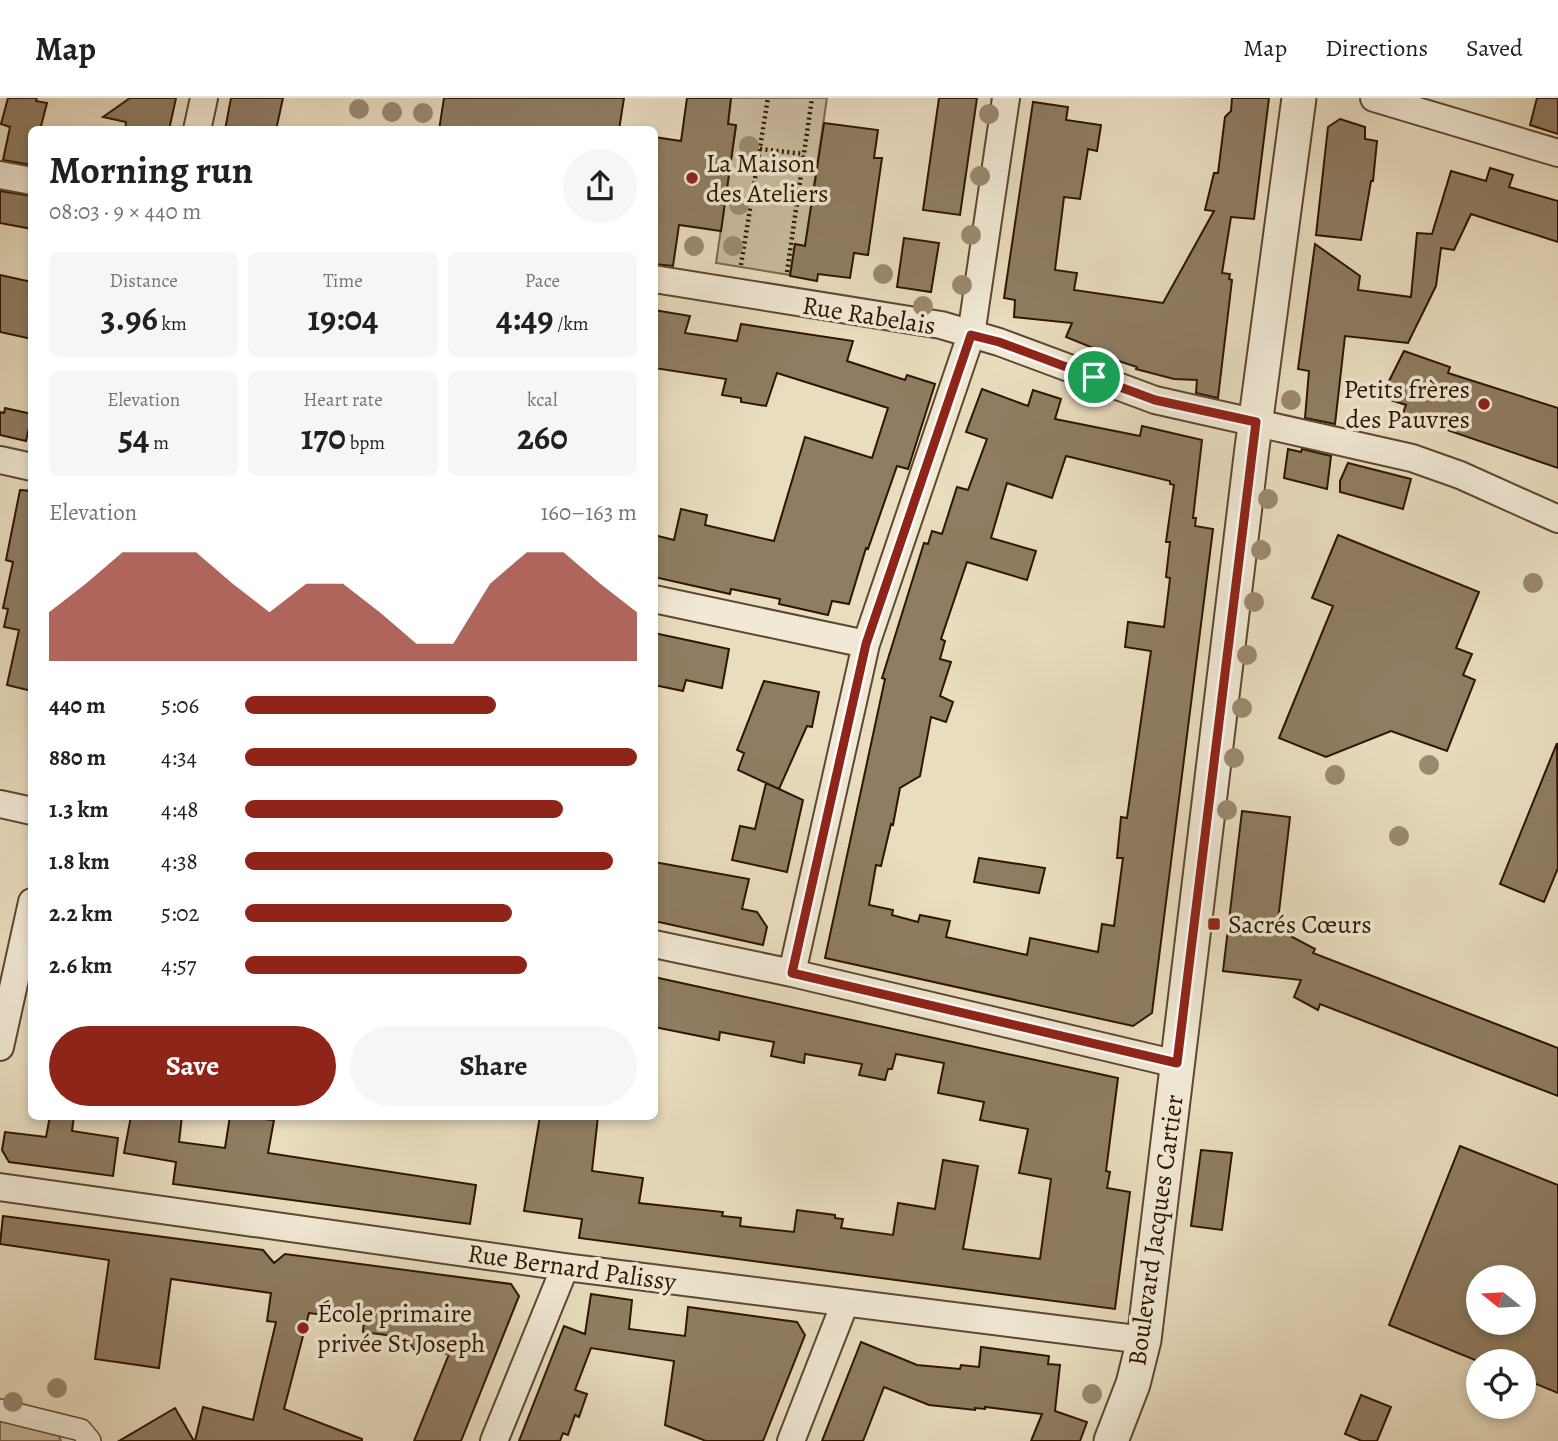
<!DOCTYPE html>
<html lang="en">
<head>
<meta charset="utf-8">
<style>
	body { margin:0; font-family:Alegreya,serif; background:#f6f6f6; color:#202124; height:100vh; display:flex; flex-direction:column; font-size:26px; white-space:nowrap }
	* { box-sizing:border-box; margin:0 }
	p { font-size:23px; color:#757577 }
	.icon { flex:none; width:38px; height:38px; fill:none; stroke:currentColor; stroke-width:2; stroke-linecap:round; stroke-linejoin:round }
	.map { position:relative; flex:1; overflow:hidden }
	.details { position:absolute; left:28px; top:28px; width:630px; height:994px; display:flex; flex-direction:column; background:#fff; border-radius:10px; box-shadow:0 4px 10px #0003 }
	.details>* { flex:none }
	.needle { width:46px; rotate:288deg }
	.tools { position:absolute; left:1466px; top:1167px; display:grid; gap:14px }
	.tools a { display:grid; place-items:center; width:70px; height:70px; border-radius:50%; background:#fff; box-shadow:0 4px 10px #0003; font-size:35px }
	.pin { position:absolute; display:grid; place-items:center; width:60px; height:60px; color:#fff; margin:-30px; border:4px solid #fff; border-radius:50%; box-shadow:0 2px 7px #0007 }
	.round { display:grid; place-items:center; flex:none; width:74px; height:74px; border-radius:37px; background:#f6f6f6 }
	.head { display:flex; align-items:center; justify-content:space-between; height:119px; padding:0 21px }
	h1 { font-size:38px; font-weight:700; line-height:52px }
	.figures { display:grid; grid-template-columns:repeat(3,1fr); gap:10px; height:119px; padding:7px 21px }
	.figures div { display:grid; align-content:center; border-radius:10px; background:#f6f6f6; text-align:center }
	.figures b { font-size:35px; font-weight:700 }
	.figures small { font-size:19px; font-weight:400 }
	.figures p { font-size:19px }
	.chart { height:196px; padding:14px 21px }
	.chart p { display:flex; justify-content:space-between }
	.chart svg { width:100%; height:126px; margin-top:7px; fill:#8f2418; opacity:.7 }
	.primary-button { display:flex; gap:14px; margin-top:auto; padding:14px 21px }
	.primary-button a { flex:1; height:80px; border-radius:42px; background:#8f2418; color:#fff; font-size:28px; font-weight:700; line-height:80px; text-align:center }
	.primary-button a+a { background:#f6f6f6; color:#202124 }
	ul { padding:0 21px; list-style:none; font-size:23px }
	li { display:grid; grid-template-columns:112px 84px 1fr; align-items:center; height:52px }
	li i { height:18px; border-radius:9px; background:#8f2418 }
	header { display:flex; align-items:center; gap:42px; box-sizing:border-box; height:98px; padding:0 35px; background:#fff; border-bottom:2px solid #e0e0e0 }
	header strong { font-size:33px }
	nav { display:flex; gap:38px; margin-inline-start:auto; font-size:24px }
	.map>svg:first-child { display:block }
</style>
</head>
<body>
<header>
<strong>Map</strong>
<nav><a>Map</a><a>Directions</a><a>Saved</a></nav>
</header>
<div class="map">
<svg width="1558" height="1343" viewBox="0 0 1558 1343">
	<rect width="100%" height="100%" fill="#e9ddbf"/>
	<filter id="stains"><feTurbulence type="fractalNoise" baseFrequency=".00286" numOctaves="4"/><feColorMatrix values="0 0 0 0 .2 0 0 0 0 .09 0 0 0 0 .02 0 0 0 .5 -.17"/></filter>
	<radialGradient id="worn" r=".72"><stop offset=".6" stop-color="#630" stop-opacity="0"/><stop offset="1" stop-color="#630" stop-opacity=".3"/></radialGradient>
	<path fill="#c9bb9f" stroke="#7c6850" stroke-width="2" d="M731,0H827L805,148L795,147L790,177L716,165L736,28L728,26Z
		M0,1322L58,1336L61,1343H0Z"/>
	<path fill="#8f7d63" stroke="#2e1500" stroke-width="2" fill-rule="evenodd" d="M8,0H37L36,3L47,5L40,32H32V67L3,62L10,29L1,26Z
		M130,0H176L169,32H125L126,24L103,19Z
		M231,0H283L276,32H225Z
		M444,0H624L619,32H439Z
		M687,0H731L728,26L736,27L721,133L679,127L673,168L654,166V39L681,43Z
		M939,0H977L960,117L923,112Z
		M1232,0H1269L1254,121L1231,119L1222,175L1230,176L1229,181L1232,182L1218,300L1196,295L1197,282L1174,281L1136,271L1137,269L1107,259L1108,256L1066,239L1072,225L1014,219L1015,202L1004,200L1033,4L1068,9L1066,22L1101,27L1097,53L1088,51L1080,101L1064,99L1055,172L1077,175L1074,192L1163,205L1214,113L1205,112L1214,75H1218L1225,19L1231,13Z
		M1537,0H1558V36L1530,27Z
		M1340,21L1365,29V41L1377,43L1373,83H1371L1361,142L1316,137L1328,29Z
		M824,25L878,32L874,60H882L868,157L854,155L850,180L818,176L817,183L790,178L795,146L805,148Z
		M1490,70L1513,77L1509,89L1558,103V144L1471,116L1454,152L1441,150L1436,188L1408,245L1345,238L1335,326L1305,320L1309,273L1298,271L1315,146L1360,178L1358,192L1411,199L1417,135L1432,136L1451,73L1486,83Z
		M0,93L32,98V131L0,125Z
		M904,140L939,145L931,194L897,189Z
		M0,177L32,184V241L0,234Z
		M654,212L690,218L685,235L712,239L737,243L741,226L853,243L847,263L905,282L907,277L935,286L908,371L897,368L868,451L866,450L849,506L832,503L828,517L779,506L780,501L731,491L730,496L654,479V437L674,442L681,411L707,417L705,427L774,443L805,339L872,360L888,310L777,275L766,308L741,304V300L722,297L726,281L654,270Z
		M1404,253L1450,269L1448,275L1558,310V370L1412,320L1413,318L1403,315L1406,307L1381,299Z
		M982,291L1028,308L1033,292L1061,301L1055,321L1140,338L1142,328L1202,342L1193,420H1196L1195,428L1213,431L1152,915L1133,928L825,860L885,581L882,580L924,445L928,446L932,433L942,436L957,389L968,392L987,341L966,334ZM1066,358L1170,383V386L1174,387L1166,444H1170L1166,479L1170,480L1164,529L1128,524L1125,549L1151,553L1127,720L1121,719L1117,760H1123L1114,828L1102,826L1098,854L1030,840L1027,857L946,839L950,823L920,817L918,824L892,817L893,812L869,807L876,767L881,768L891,726L893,727L900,690L920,678L931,619L946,624L953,604L940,598L951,564L940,561L945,543L941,541L967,464L1027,482L1036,453L991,440L1007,385L1052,400Z
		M5,310L32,316L26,343L0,337V314L4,315Z
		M1288,351L1301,354L1302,351L1331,358L1327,391L1284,380Z
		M1348,365L1411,381L1403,411L1340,394V383Z
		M20,392L32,393V593L7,587L19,532L4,529L8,511L3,510L13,464L6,462Z
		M1338,437L1479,494L1456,550L1472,556L1463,577L1475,582L1447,653L1391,633L1326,659L1279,640L1333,508L1312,500Z
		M654,535L729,551L722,590L686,582L683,593L654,587Z
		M764,583L819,594L812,629L807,628L779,691L738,672L744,655L737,652Z
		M1557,645L1558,770L1544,804L1500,786Z
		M766,685L803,702L787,774L732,762L740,728L755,731Z
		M1242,713L1290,719L1277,831L1315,851L1313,855L1558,950V998L1320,906L1318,912L1294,899L1301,882L1223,873Z
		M979,760L1045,770L1039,795L974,784Z
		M654,764L749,781L742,811L757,814L767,829L763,847L654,823Z
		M654,879L1118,980L1106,1073L1110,1074L1107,1090L1130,1094L1115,1211L579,1140L582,1121L524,1113L540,1018H598L592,1073L643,1080L639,1105L723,1114L722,1118L741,1120L740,1128L794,1134L797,1112L835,1117V1120L843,1121L841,1130L893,1137L898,1105L935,1111L943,1062L978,1068L963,1151L1040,1161L1051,1081L1019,1075L1028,1031L980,1022L984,1004L938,995L944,965L896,956L892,971H888L885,982L859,977L862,966L805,956L804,965L771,958L774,944L720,934L719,942L654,929Z
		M50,1018H74L72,1033L118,1040L113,1078L9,1064L2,1052L5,1034L46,1039Z
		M131,1018H182L179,1044L225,1050L230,1018L274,1022L268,1055L476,1087L470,1126L173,1086L176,1064L124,1055Z
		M1460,1048L1558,1087V1295L1524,1281V1264H1480L1389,1227ZM1479,1180H1524V1225H1479Z
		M1201,1052L1232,1055L1222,1132L1191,1128Z
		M3,1118L263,1152L274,1165L285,1156L511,1186L519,1198L461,1343H414L449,1256L413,1251L408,1240L363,1234L364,1222L309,1215L284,1311L362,1341V1343H195L203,1309L253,1322L276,1224L267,1223L271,1195L171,1181L159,1270L95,1261L109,1162L0,1146Z
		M591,1196L632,1202L629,1231L685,1238L688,1209L797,1224L805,1237L763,1343H706L665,1327L674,1263L591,1250L575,1292L587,1296L579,1319L575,1317L568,1337L563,1335L560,1343H519L564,1228L585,1236Z
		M861,1244L917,1267L960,1271L961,1267L979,1269L981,1249L1049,1258L1048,1266L1060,1267L1055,1313L1087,1324L1080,1343H1031L1042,1316L985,1309V1311L975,1310V1312L929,1307L884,1289L863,1343H822Z
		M1361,1297L1391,1309L1377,1343H1362L1345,1336Z
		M175,1310L194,1343H119Z"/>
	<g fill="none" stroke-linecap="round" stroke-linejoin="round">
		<g stroke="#5d4730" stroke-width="24">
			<path id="pedestrian" d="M0,1312L81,1332L90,1343"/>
		</g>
		<g stroke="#5d4730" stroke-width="30">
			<path id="minor" d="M1374,0L1558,55
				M197,32L204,0
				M0,77L32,83
				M654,181L941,227L999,244L1155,302L1412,360L1460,377L1558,421
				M0,362L32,369
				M654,501L866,546
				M0,706L32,713
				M654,846L792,875L1177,966
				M792,875L866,546L971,237L1006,0
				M0,949L32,804
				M0,1089L565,1169L1144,1242
				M494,1343L565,1169
				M791,1343L845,1205"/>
		</g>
		<g stroke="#5d4730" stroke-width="37">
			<path id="tertiary" d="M1111,1343L1133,1286L1144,1242L1252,350L1299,0"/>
		</g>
		<path stroke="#2e1500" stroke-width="4.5" stroke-dasharray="2 3.5" stroke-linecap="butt" d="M760,51L804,56
			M741,167L768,0
			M787,174L812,0"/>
		<use href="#pedestrian" stroke="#f1e9d5" stroke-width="21"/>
		<use href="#minor" stroke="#f1e9d5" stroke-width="26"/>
		<use href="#tertiary" stroke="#f1e9d5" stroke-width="33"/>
	</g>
	<g fill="#9b8a70">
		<circle cx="359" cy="11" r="10"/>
		<circle cx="392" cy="14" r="10"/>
		<circle cx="423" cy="15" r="10"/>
		<circle cx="989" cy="16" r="10"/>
		<circle cx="749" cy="48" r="10"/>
		<circle cx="980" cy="78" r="10"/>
		<circle cx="739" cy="107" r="10"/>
		<circle cx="971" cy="137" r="10"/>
		<circle cx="694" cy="148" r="10"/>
		<circle cx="733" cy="148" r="10"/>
		<circle cx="883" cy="176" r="10"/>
		<circle cx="962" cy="187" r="10"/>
		<circle cx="923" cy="208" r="10"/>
		<circle cx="1291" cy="302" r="10"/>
		<circle cx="1268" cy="401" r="10"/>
		<circle cx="1261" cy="452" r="10"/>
		<circle cx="1533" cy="485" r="10"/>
		<circle cx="1254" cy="504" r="10"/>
		<circle cx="1247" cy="557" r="10"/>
		<circle cx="1242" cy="610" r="10"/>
		<circle cx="1234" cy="660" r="10"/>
		<circle cx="1429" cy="667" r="10"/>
		<circle cx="1335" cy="677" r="10"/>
		<circle cx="1227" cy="712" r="10"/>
		<circle cx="1399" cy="738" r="10"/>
		<circle cx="57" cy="1290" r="10"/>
		<circle cx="1092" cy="1296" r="10"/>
		<circle cx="13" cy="1304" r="10"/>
	</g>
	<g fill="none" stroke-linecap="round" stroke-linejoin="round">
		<g stroke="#fff" stroke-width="14">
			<path id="route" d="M971,237L999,244L1155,302L1256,324L1177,965L792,875L866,546Z"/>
		</g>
		<use href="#route" stroke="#8f2418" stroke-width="9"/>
	</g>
	<g fill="#8f2418" stroke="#f1e9d5" stroke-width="2.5">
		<circle cx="692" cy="80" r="7"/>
		<circle cx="1484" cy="306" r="7"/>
		<rect x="1207" y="819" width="14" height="14" rx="3.5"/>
		<circle cx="303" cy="1230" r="7"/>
	</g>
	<g text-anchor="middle" stroke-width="7" stroke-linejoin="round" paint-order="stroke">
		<g font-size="26" fill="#2e1500" stroke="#f1e9d5" text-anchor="start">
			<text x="706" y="74">La Maison<tspan x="706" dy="30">des Ateliers</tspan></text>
			<text x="1470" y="300" text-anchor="end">Petits frères<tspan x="1470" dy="30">des Pauvres</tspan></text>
			<text x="1228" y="835">Sacrés Cœurs</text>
			<text x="317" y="1224">École primaire<tspan x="317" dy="30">privée St Joseph</tspan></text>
		</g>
		<g font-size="26" fill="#2e1500" stroke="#f1e9d5">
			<text transform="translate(869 217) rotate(9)" y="9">Rue Rabelais</text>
			<text transform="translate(1155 1132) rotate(-82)" y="9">Boulevard Jacques Cartier</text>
			<text transform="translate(572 1169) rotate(8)" y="9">Rue Bernard Palissy</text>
		</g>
	</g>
	<rect width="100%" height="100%" filter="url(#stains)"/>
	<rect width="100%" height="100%" fill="url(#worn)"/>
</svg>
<div class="tools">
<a><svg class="needle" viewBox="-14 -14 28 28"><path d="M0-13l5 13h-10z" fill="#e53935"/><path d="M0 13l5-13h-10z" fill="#757577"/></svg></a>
<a><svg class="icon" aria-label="locate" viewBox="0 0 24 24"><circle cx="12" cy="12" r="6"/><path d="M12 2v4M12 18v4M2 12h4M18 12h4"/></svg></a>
</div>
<div class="pin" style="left:1094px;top:279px;background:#1e9e55"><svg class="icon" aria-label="arrive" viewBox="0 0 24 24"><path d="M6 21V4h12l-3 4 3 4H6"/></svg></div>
<section class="details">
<div class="head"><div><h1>Morning run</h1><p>08:03 · 9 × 440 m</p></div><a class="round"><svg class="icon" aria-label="share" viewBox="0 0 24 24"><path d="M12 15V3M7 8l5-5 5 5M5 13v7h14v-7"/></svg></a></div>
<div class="figures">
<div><p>Distance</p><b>3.96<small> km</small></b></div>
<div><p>Time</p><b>19:04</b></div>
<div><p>Pace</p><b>4:49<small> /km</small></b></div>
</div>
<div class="figures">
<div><p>Elevation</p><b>54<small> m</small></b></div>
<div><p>Heart rate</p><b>170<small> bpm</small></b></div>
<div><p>kcal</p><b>260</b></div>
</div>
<div class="chart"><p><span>Elevation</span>160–163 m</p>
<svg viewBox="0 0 160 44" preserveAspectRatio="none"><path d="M0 44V27L10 17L20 6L30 6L40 6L50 17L60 27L70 17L80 17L90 27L100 38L110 38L120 17L130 6L140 6L150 17L160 27V44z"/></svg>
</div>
<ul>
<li><b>440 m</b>5:06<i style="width:64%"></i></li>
<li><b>880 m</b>4:34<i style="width:100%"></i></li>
<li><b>1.3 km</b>4:48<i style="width:81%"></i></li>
<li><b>1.8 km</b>4:38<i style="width:94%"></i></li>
<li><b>2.2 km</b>5:02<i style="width:68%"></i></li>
<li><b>2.6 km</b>4:57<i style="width:72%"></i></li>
</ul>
<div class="primary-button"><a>Save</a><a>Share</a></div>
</section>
</div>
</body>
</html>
